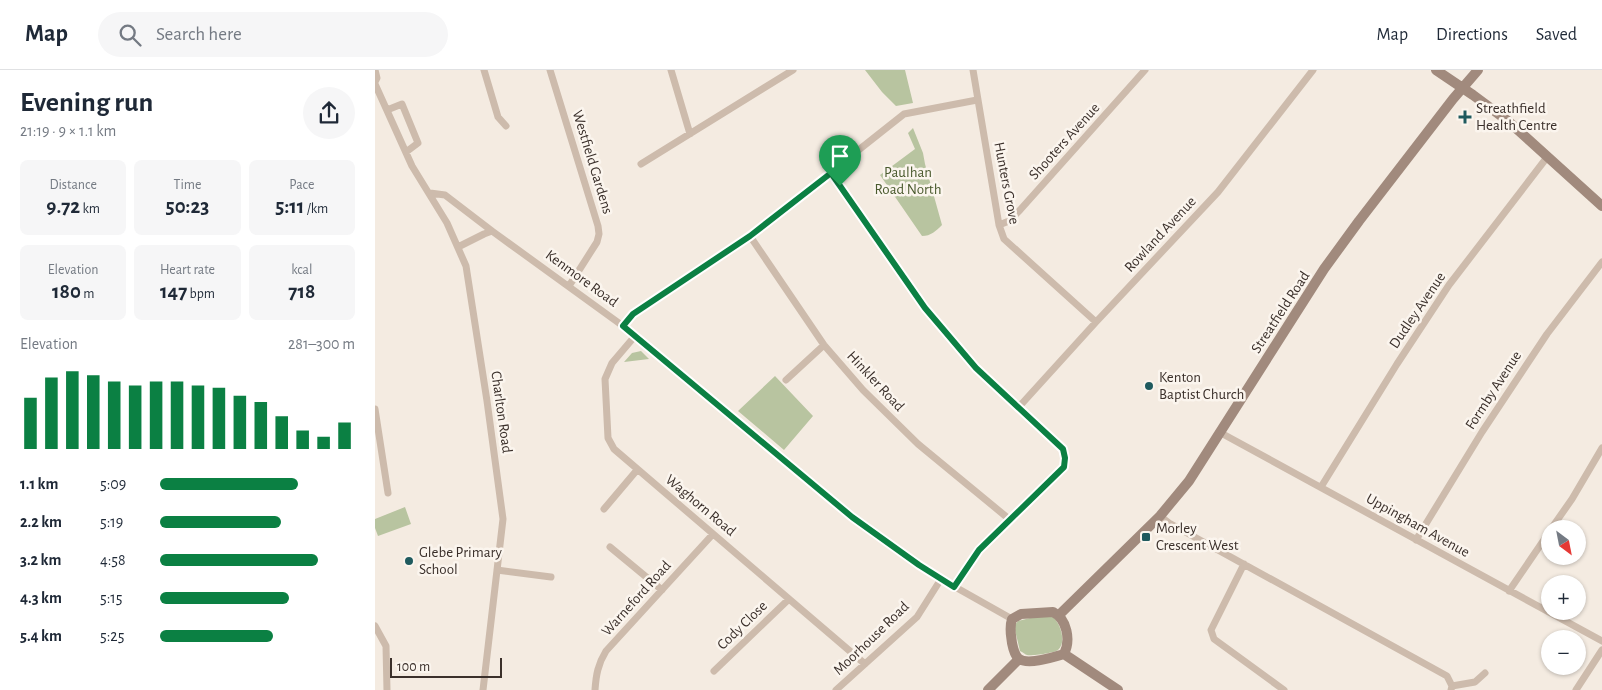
<!DOCTYPE html>
<html lang="en">
<head>
<meta charset="utf-8">
<style>
	body { margin:0; font-family:"Alegreya Sans",sans-serif; background:#f6f6f7; color:#1f2937; height:100vh; display:flex; flex-direction:column; font-size:19px; white-space:nowrap }
	* { box-sizing:border-box; margin:0 }
	p { font-size:16px; color:#747a83 }
	.icon { flex:none; width:28px; height:28px; fill:none; stroke:currentColor; stroke-width:2; stroke-linecap:round; stroke-linejoin:round }
	.map { position:relative; flex:1; overflow:hidden }
	.sheet { display:flex; flex-direction:column; background:#fff; width:375px }
	.sheet>* { flex:none }
	.needle { width:32px; rotate:148deg }
	.tools { position:absolute; left:1166px; top:450px; display:grid; gap:10px }
	.tools a { display:grid; place-items:center; width:45px; height:45px; border-radius:50%; background:#fff; box-shadow:0 1px 4px #0004; font-size:25px }
	.scale { position:absolute; left:15px; bottom:12px; width:112px; box-sizing:border-box; padding-left:5px; border:2px solid #3b302b; border-top:0; font-size:14px; line-height:18px; white-space:nowrap; color:#3b302b; -webkit-text-stroke:4px #fbf5ee; paint-order:stroke }
	.pin { position:absolute; display:grid; place-items:center; width:42px; height:42px; color:#fff; margin:-51px -21px; border-radius:50% 50% 50% 0; rotate:-45deg; box-shadow:0 0 5px #0007 }
	.pin .icon { rotate:45deg }
	.round { display:grid; place-items:center; flex:none; width:52px; height:52px; border-radius:26px; background:#f6f6f7 }
	.summary { display:flex; align-items:center; justify-content:space-between; height:85px; padding:0 20px }
	h1 { font-size:28px; font-weight:600; line-height:38px }
	.stats { display:grid; grid-template-columns:repeat(3,1fr); gap:8px; height:85px; padding:5px 20px }
	.stats div { display:grid; align-content:center; border-radius:8px; background:#f6f6f7; text-align:center }
	.stats b { font-size:21px; font-weight:600 }
	.stats small { font-size:14px; font-weight:400 }
	.stats p { font-size:14px }
	.chart { height:140px; padding:10px 20px }
	.chart p { display:flex; justify-content:space-between }
	.chart svg { width:100%; height:90px; margin-top:5px; stroke:#0b8043; stroke-width:6 }
	ul { padding:0 20px; list-style:none; font-size:16px }
	li { display:grid; grid-template-columns:80px 60px 1fr; align-items:center; height:38px }
	li i { height:12px; border-radius:6px; background:#0b8043 }
	header { display:flex; align-items:center; gap:30px; box-sizing:border-box; height:70px; padding:0 25px; background:#fff; border-bottom:1px solid #e0e1e3 }
	header strong { font-size:24px }
	nav { display:flex; gap:28px; margin-inline-start:auto; font-size:18px }
	.search { width:350px; height:45px; background:#f6f6f7; display:flex; align-items:center; gap:12px; box-sizing:border-box; padding:0 18px; border-radius:28px; color:#747a83; font-size:19px }
	main { display:flex; flex:1; min-height:0 }
	.map>svg:first-child { display:block }
</style>
</head>
<body>
<header>
<strong>Map</strong>
<div class="search"><svg class="icon" aria-label="search" viewBox="0 0 24 24"><circle cx="10" cy="10" r="6"/><path d="M15 15l6 6"/></svg>Search here</div>
<nav><a>Map</a><a>Directions</a><a>Saved</a></nav>
</header>
<main>
<section class="sheet">
<div class="summary"><div><h1>Evening run</h1><p>21:19 · 9 × 1.1 km</p></div><a class="round"><svg class="icon" aria-label="share" viewBox="0 0 24 24"><path d="M12 15V3M7 8l5-5 5 5M5 13v7h14v-7"/></svg></a></div>
<div class="stats">
<div><p>Distance</p><b>9.72<small> km</small></b></div>
<div><p>Time</p><b>50:23</b></div>
<div><p>Pace</p><b>5:11<small> /km</small></b></div>
</div>
<div class="stats">
<div><p>Elevation</p><b>180<small> m</small></b></div>
<div><p>Heart rate</p><b>147<small> bpm</small></b></div>
<div><p>kcal</p><b>718</b></div>
</div>
<div class="chart"><p><span>Elevation</span>281–300 m</p>
<svg viewBox="0 0 160 44" preserveAspectRatio="none"><path d="M5 44V19M15 44V9M25 44V6M35 44V8M45 44V11M55 44V13M65 44V11M75 44V11M85 44V13M95 44V14M105 44V18M115 44V21M125 44V28M135 44V35M145 44V38M155 44V31"/></svg>
</div>
<ul>
<li><b>1.1 km</b>5:09<i style="width:71%"></i></li>
<li><b>2.2 km</b>5:19<i style="width:62%"></i></li>
<li><b>3.2 km</b>4:58<i style="width:81%"></i></li>
<li><b>4.3 km</b>5:15<i style="width:66%"></i></li>
<li><b>5.4 km</b>5:25<i style="width:58%"></i></li>
</ul>
</section>
<div class="map">
<svg width="1227" height="620" viewBox="0 0 1227 620">
	<rect width="100%" height="100%" fill="#f4ebe1"/>
	<path fill="#b8c4a0" d="M490,0H530L538,33L521,36L507,22Z
		M538,58L548,83L550,94L567,155C561,161 556,166 547,166L505,105L540,79L533,63Z
		M266,281L274,289L249,292L257,283Z
		M400,306L438,346L409,380L363,341Z
		M30,437L36,454L3,466L0,458V449Z
		M659,547H678C685,553 692,572 683,580C679,583 657,586 652,585C651,585 646,581 645,581L639,556L643,551Z"/>
	<g fill="none" stroke-linecap="round" stroke-linejoin="round">
		<path stroke="#cdbbac" stroke-width="7" d="M109,0L123,47L131,56
			M175,0L223,156L224,164L222,172L194,216
			M296,0L315,64
			M598,0L624,155L629,169L721,252
			M0,12L2,8L0,0
			M0,14L37,96L72,153L91,196L112,331L128,449L108,620
			M12,40L27,34L43,73L31,82
			M266,94L418,0
			M456,103L550,238L573,265L601,298L688,379L690,388L689,397L604,480L579,517
			M55,123L70,125L117,161L248,256L400,383L499,464L566,509L637,549
			M624,155L634,151L645,140L770,0
			M375,166L449,275L488,320L543,374L634,449
			M83,177L109,164L117,161
			M248,256L258,244L375,166L529,44L602,30
			M260,266L237,293L230,309L233,368L239,379L490,594
			M411,310L449,275
			M643,338L721,252L843,122L938,0
			M0,339L13,423
			M846,363L1227,571
			M946,417L1022,294L1074,215L1173,86
			M229,439L262,400
			M785,446L794,453L1072,606L1077,616L1076,620
			M1176,459L1197,429L1227,378
			M1041,470L1107,362L1172,264L1227,192
			M235,477L287,520
			M869,494L836,560L839,569L909,620
			M122,500L176,507
			M1134,521L1175,461
			M0,556L11,576L12,620
			M339,601L414,529
			M1077,616L1100,612L1110,603
			M220,620C221,605 223,594 231,581L338,464
			M461,620L542,547L566,509
			M1201,620L1227,580"/>
		<path stroke="#a18a7d" stroke-width="10" d="M1061,0L1098,25L1133,51L1227,136
			M678,542C692,549 696,570 689,584C679,587 651,596 643,588C639,584 638,578 637,573C636,564 634,558 637,549L646,544Z
			M684,545L785,446L814,411L949,199L984,151L1078,29L1103,0
			M689,584L743,620
			M613,620L644,589"/>
	</g>
	<g fill="none" stroke-linecap="round" stroke-linejoin="round">
		<g stroke="#fff" stroke-width="10">
			<path id="route" d="M456,103L550,238L573,265L601,298L688,379L690,388L689,397L604,480L579,517L544,495L477,447L248,256L258,244L375,166Z"/>
		</g>
		<use href="#route" stroke="#0b8043" stroke-width="6"/>
	</g>
	<g fill="#1f5a5e" stroke="#fbf5ee" stroke-width="2">
		<path d="M1087.5 39.5h5v5h5v5h-5v5h-5v-5h-5v-5h5z"/>
		<circle cx="774" cy="316" r="5"/>
		<rect x="766" y="462" width="10" height="10" rx="2.5"/>
		<circle cx="34" cy="491" r="5"/>
	</g>
	<g text-anchor="middle" stroke-width="5" stroke-linejoin="round" paint-order="stroke">
		<g font-size="15" fill="#3b302b" stroke="#fbf5ee" text-anchor="start">
			<text x="1101" y="43">Streathfield<tspan x="1101" dy="17">Health Centre</tspan></text>
			<text x="784" y="312">Kenton<tspan x="784" dy="17">Baptist Church</tspan></text>
			<text x="781" y="463">Morley<tspan x="781" dy="17">Crescent West</tspan></text>
			<text x="44" y="487">Glebe Primary<tspan x="44" dy="17">School</tspan></text>
		</g>
		<g font-size="15" fill="#3b302b" stroke="#fbf5ee">
			<text transform="translate(689 71) rotate(-48)" y="5">Shooters Avenue</text>
			<text transform="translate(218 92) rotate(73)" y="5">Westfield Gardens</text>
			<text transform="translate(632 113) rotate(79)" y="5">Hunters Grove</text>
			<text transform="translate(785 164) rotate(-47)" y="5">Rowland Avenue</text>
			<text transform="translate(207 208) rotate(36)" y="5">Kenmore Road</text>
			<text transform="translate(1042 240) rotate(-56)" y="5">Dudley Avenue</text>
			<text transform="translate(905 242) rotate(-57)" y="5">Streatfield Road</text>
			<text transform="translate(501 311) rotate(47)" y="5">Hinkler Road</text>
			<text transform="translate(1118 320) rotate(-57)" y="5">Formby Avenue</text>
			<text transform="translate(127 342) rotate(82)" y="5">Charlton Road</text>
			<text transform="translate(326 435) rotate(40)" y="5">Waghorn Road</text>
			<text transform="translate(1043 455) rotate(29)" y="5">Uppingham Avenue</text>
			<text transform="translate(261 528) rotate(-48)" y="5">Warneford Road</text>
			<text transform="translate(367 555) rotate(-44)" y="5">Cody Close</text>
			<text transform="translate(496 568) rotate(-44)" y="5">Moorhouse Road</text>
		</g>
		<g font-size="15" fill="#4a5a2e" stroke="#fbf5ee">
			<text x="533" y="107">Paulhan<tspan x="533" dy="17">Road North</tspan></text>
		</g>
	</g>
</svg>
<div class="tools">
<a><svg class="needle" viewBox="-14 -14 28 28"><path d="M0-13l5 13h-10z" fill="#e53935"/><path d="M0 13l5-13h-10z" fill="#747a83"/></svg></a>
<a>+</a>
<a>−</a>
</div>
<div class="scale">100 m</div>
<div class="pin" style="left:465px;top:116px;background:#1e9e55"><svg class="icon" aria-label="arrive" viewBox="0 0 24 24"><path d="M6 21V4h12l-3 4 3 4H6"/></svg></div>
</div>
</main>
</body>
</html>
